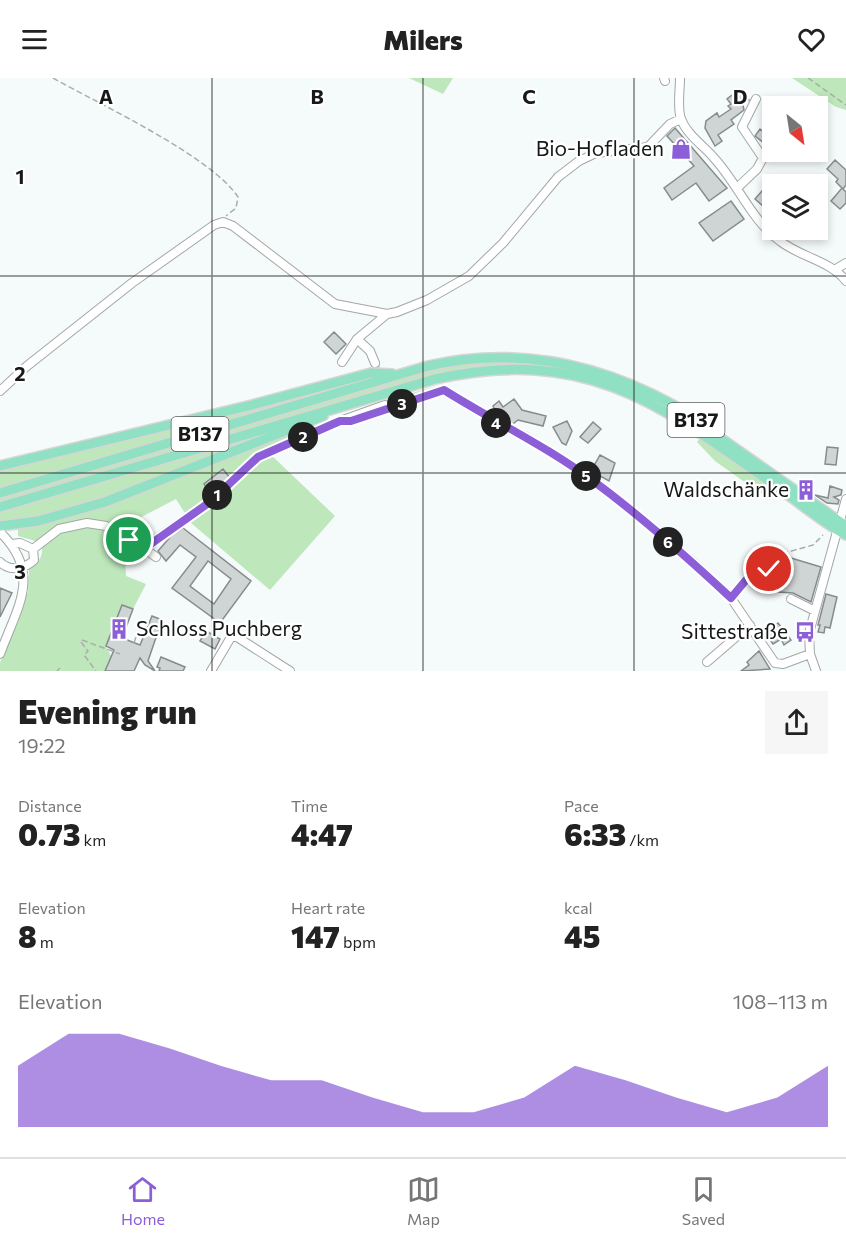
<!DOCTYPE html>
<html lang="en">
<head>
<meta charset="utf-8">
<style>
	body { margin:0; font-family:Commissioner,sans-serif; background:#f6f6f6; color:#222; height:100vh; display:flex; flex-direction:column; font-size:22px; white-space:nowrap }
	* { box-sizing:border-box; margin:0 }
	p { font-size:20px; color:#767676 }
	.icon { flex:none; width:33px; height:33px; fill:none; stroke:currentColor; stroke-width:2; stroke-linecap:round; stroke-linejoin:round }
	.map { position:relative; height:593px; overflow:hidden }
	.sheet { display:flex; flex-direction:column; background:#fff; flex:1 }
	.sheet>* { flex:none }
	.needle { width:39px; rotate:150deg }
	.buttons { position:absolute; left:762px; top:18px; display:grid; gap:12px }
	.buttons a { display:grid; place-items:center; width:66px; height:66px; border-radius:0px; background:#fff; box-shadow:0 3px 9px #0003; font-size:30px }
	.pin { position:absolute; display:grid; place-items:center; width:51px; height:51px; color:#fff; margin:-26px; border:3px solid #fff; border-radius:50%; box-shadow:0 2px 6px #0007 }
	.km { position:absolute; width:30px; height:30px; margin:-15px; border-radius:50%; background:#222; color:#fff; font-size:16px; line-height:30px; text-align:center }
	.round { display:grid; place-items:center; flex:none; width:63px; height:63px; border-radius:0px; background:#f6f6f6 }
	.head { display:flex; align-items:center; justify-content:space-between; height:102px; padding:0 18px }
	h1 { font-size:33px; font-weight:800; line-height:45px }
	.figures { display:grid; grid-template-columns:repeat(3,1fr); gap:9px; height:102px; padding:6px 18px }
	.figures div { display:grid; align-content:center }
	.figures b { font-size:30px; font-weight:800 }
	.figures small { font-size:16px; font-weight:400 }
	.figures p { font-size:16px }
	.chart { height:168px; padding:12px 18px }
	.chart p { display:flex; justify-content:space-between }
	.chart svg { width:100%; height:108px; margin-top:6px; fill:#8c5fd8; opacity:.7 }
	header { display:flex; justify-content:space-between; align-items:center; height:78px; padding:0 18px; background:#fff; font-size:27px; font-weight:800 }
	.menu { display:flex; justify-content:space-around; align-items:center; height:84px; border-top:2px solid #e0e0e0; background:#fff; font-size:16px; color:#767676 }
	.menu a { display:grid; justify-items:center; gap:3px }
	.menu .current { color:#8c5fd8 }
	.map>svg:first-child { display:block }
</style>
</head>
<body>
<header><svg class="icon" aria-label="menu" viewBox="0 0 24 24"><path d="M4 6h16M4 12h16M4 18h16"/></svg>Milers<svg class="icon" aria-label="heart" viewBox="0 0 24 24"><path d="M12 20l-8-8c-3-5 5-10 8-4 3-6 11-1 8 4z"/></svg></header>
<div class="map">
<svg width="846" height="593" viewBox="0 0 846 593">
	<rect width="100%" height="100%" fill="#f5fbfa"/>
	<path fill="#bee7bb" d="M409,0H453L443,16Z
		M792,0H846V32L836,29Z
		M506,283L547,286L584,294L583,297C528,285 478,287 423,299L0,425V419L421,295L465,285Z
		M443,306L444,310L351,343L338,341L268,374L335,438L270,512L191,445L176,421L126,447L141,468L125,477L126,498L146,506L133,531L122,527L106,568L111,578L105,593H0V585L28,514L29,491C38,485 43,480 42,468L35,463L18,458V451C161,406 299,347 443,306Z
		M333,309V312L0,409V391Z
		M289,347L105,419L32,442L0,443V435Z
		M700,360L771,410L770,422L715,383L697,364Z"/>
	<path fill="#cfd4d5" stroke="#868b8c" stroke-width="1.5" fill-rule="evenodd" d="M740,11L749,22L743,27L744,32L731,42L734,46L718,57L722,63L715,68L705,50L706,43L717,35L719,39L731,31L728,28L731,26L727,21Z
		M772,45V64L769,69L755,58L760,51L765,55Z
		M675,50L727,110L709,123L696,105L672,122L664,110L694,88L667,58Z
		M835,82L846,92V107L843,111L836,104L838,101L827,91Z
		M769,105L772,109V122L765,130L755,121Z
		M842,110L846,114V125L840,131L831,123Z
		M731,123L744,141L713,163L699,145Z
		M789,152H819L811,161L802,152L797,158Z
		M334,254L346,266L336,276L324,264Z
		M514,321L522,332L546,338L543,348L518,342L509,349L505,342L501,345L493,328L499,323L503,329Z
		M567,343L572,353L566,367L562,365L553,349Z
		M593,344L601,351L588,365L580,359Z
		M827,369L838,370L836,387L825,386Z
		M600,377L615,385L609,403L591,393Z
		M223,391L230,400L210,415L204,406Z
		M830,408L842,412L841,417L834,419L839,422L838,426L827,425L815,417L828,420Z
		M183,450L251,503L220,545L172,510L196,479L180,467L166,483L158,473L171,458ZM208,483L231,501L214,526L190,508Z
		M791,480L821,489L811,524L793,515L779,514Z
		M0,510L12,515L0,539Z
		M826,516L837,519L830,550L825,549L824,555L818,554L820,547H818Z
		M122,527L133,531L122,560L140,567L152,538L162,542L148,583L155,593L145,587L140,580L134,593H105L114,572L106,568Z
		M778,545L791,562L784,567L781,561L773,566L765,555Z
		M206,553L220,561L215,571L200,563Z
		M759,573L770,591L741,593L749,587L747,584Z
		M161,579L185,589L183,593H159L160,590L157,589Z"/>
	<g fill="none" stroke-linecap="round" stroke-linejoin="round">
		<path stroke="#d4d9d8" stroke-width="8" stroke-dasharray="8 4" stroke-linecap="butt" d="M375,285L384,322"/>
		<g stroke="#a2a7a7" stroke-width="10">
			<path id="minor" d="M664,0L665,3
				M680,0C680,13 677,29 681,41C687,57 704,68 714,80C738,106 751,142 780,163C800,179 831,183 846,203
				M737,110L757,91L763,80L742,49L756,21
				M836,191L846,185
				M357,261L370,273L375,285
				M342,284L357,261L387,236
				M0,313L27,288L132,205L214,147L223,144L233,148L335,226L387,236L397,234L427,222L469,198L503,165L558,99L579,83L596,75L648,69L670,46L681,41
				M340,343L385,327
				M525,358L596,404L692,483L731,520L775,585L783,586L810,576
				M0,454C43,496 17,529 0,576
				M12,466L20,465L33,471
				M140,467L156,479
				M33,471L59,451L87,445L106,448L135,465L147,467L210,424
				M0,484C10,494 25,491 34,482L33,471
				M791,521L815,533
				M707,584L750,547
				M211,593L231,559H237L290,593
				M816,593L810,576L809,555L846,421"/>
		</g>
		<g stroke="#d5d6d5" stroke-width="12">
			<path id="major" d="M0,388L252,327L371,295L392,296
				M0,415L428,288C515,268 596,285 673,327L846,448
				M0,429L435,301C587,267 662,327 779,410C801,426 822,444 846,457
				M0,448L38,443L105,424L323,338"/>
		</g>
		<path stroke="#a9aead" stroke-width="1.5" stroke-dasharray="6 3" stroke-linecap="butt" d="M53,0C99,26 211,78 238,119L236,130L226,138
			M808,0L846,27
			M391,330L444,312L505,350L519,355
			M216,418L258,379L332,346
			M109,475L123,466
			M735,515L746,502L769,491L781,476L813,467L823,457
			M82,562L120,576
			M81,564L88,573L84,577L96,593
			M134,565L136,559
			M57,593L60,590"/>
		<use href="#minor" stroke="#fff" stroke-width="8"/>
		<use href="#major" stroke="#90e0c3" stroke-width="9"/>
	</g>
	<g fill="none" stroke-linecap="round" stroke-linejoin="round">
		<g stroke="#fff" stroke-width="12">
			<path id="route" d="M129,462L143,467L152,465L210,424L258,379L340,343H351L444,312C495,344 548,369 596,405C643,440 688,480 731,520L746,502L769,491"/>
		</g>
		<use href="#route" stroke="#8c5fd8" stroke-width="8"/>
	</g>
	<path fill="none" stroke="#171918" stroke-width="1.5" stroke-opacity="0.55" d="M212,0V593M423,0V593M634,0V593M0,198H846M0,395H846"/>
	<defs>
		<g id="shop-bare" transform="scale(1.62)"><path d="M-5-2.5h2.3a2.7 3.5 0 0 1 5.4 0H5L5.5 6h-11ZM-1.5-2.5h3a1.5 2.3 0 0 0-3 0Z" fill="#8c5fd8" stroke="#fff" stroke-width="2.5" paint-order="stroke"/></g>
		<g id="building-bare" transform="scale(1.62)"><path d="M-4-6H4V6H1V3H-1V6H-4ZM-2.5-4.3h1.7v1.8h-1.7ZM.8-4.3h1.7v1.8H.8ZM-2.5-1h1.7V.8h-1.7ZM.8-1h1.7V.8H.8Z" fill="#8c5fd8" stroke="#fff" stroke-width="2.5" paint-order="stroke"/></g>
		<g id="bus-bare" transform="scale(1.62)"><path d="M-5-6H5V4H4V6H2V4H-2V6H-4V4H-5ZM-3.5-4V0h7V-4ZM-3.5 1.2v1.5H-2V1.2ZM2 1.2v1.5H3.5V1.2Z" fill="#8c5fd8" stroke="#fff" stroke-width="2.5" paint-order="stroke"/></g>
	</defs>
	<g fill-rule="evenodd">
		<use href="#shop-bare" x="681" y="71"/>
		<use href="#building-bare" x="806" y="412"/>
		<use href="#building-bare" x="119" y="551"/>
		<use href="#bus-bare" x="805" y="554"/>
	</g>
	<g text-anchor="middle" stroke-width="4.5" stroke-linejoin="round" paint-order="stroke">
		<g fill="#fff" stroke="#5d5e5d" stroke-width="1.5">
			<rect x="667.5" y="325" width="57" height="34" rx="4.5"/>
			<rect x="171.5" y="339" width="57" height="34" rx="4.5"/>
		</g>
		<g font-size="20" font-weight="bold" fill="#171918">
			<text x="696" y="349">B137</text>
			<text x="200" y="363">B137</text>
		</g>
		<g font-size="21" fill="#171918" stroke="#fff" text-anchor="end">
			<text x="664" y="78">Bio-Hofladen</text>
			<text x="789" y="419">Waldschänke</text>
			<text x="136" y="558" text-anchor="start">Schloss Puchberg</text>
			<text x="788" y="561">Sittestraße</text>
		</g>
	</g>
	<g font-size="20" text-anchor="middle" font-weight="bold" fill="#171918" stroke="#fff" stroke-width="4.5" stroke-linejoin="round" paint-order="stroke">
		<text x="106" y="26">A</text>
		<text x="317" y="26">B</text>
		<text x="529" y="26">C</text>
		<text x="740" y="26">D</text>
		<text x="20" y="106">1</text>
		<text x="20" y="303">2</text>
		<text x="20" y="501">3</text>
	</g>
</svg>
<div class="buttons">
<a><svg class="needle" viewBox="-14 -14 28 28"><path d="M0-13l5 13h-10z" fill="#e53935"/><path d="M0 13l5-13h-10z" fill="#767676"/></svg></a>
<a><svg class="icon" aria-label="layers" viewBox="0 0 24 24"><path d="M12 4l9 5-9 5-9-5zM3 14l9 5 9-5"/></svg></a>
</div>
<div class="pin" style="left:129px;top:462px;background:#1e9e55"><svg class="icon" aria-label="arrive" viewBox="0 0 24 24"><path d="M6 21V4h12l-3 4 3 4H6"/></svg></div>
<div class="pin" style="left:769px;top:491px;background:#d93025"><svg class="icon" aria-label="check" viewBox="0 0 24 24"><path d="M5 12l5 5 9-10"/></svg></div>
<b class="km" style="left:217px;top:417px">1</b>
<b class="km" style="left:303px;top:359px">2</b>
<b class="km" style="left:402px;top:326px">3</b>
<b class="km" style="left:496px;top:345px">4</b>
<b class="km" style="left:586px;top:398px">5</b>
<b class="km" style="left:668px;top:464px">6</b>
</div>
<section class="sheet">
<div class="head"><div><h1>Evening run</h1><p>19:22</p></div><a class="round"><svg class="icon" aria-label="share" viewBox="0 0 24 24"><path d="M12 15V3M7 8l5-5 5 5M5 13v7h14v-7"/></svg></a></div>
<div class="figures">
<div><p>Distance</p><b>0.73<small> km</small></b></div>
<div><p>Time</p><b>4:47</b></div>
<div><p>Pace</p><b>6:33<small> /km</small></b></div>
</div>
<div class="figures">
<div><p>Elevation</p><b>8<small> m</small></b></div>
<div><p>Heart rate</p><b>147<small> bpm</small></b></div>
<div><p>kcal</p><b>45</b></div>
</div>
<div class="chart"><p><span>Elevation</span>108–113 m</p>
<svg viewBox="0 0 160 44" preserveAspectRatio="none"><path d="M0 44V19L10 6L20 6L30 12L40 19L50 25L60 25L70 32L80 38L90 38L100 32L110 19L120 25L130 32L140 38L150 32L160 19V44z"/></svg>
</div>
</section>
<nav class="menu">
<a class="current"><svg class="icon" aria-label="home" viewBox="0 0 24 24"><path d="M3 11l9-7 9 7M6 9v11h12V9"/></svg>Home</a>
<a><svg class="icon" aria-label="map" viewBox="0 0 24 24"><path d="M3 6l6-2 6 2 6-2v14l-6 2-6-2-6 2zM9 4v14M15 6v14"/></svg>Map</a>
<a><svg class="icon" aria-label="saved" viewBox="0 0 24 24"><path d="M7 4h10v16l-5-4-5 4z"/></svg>Saved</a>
</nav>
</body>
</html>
